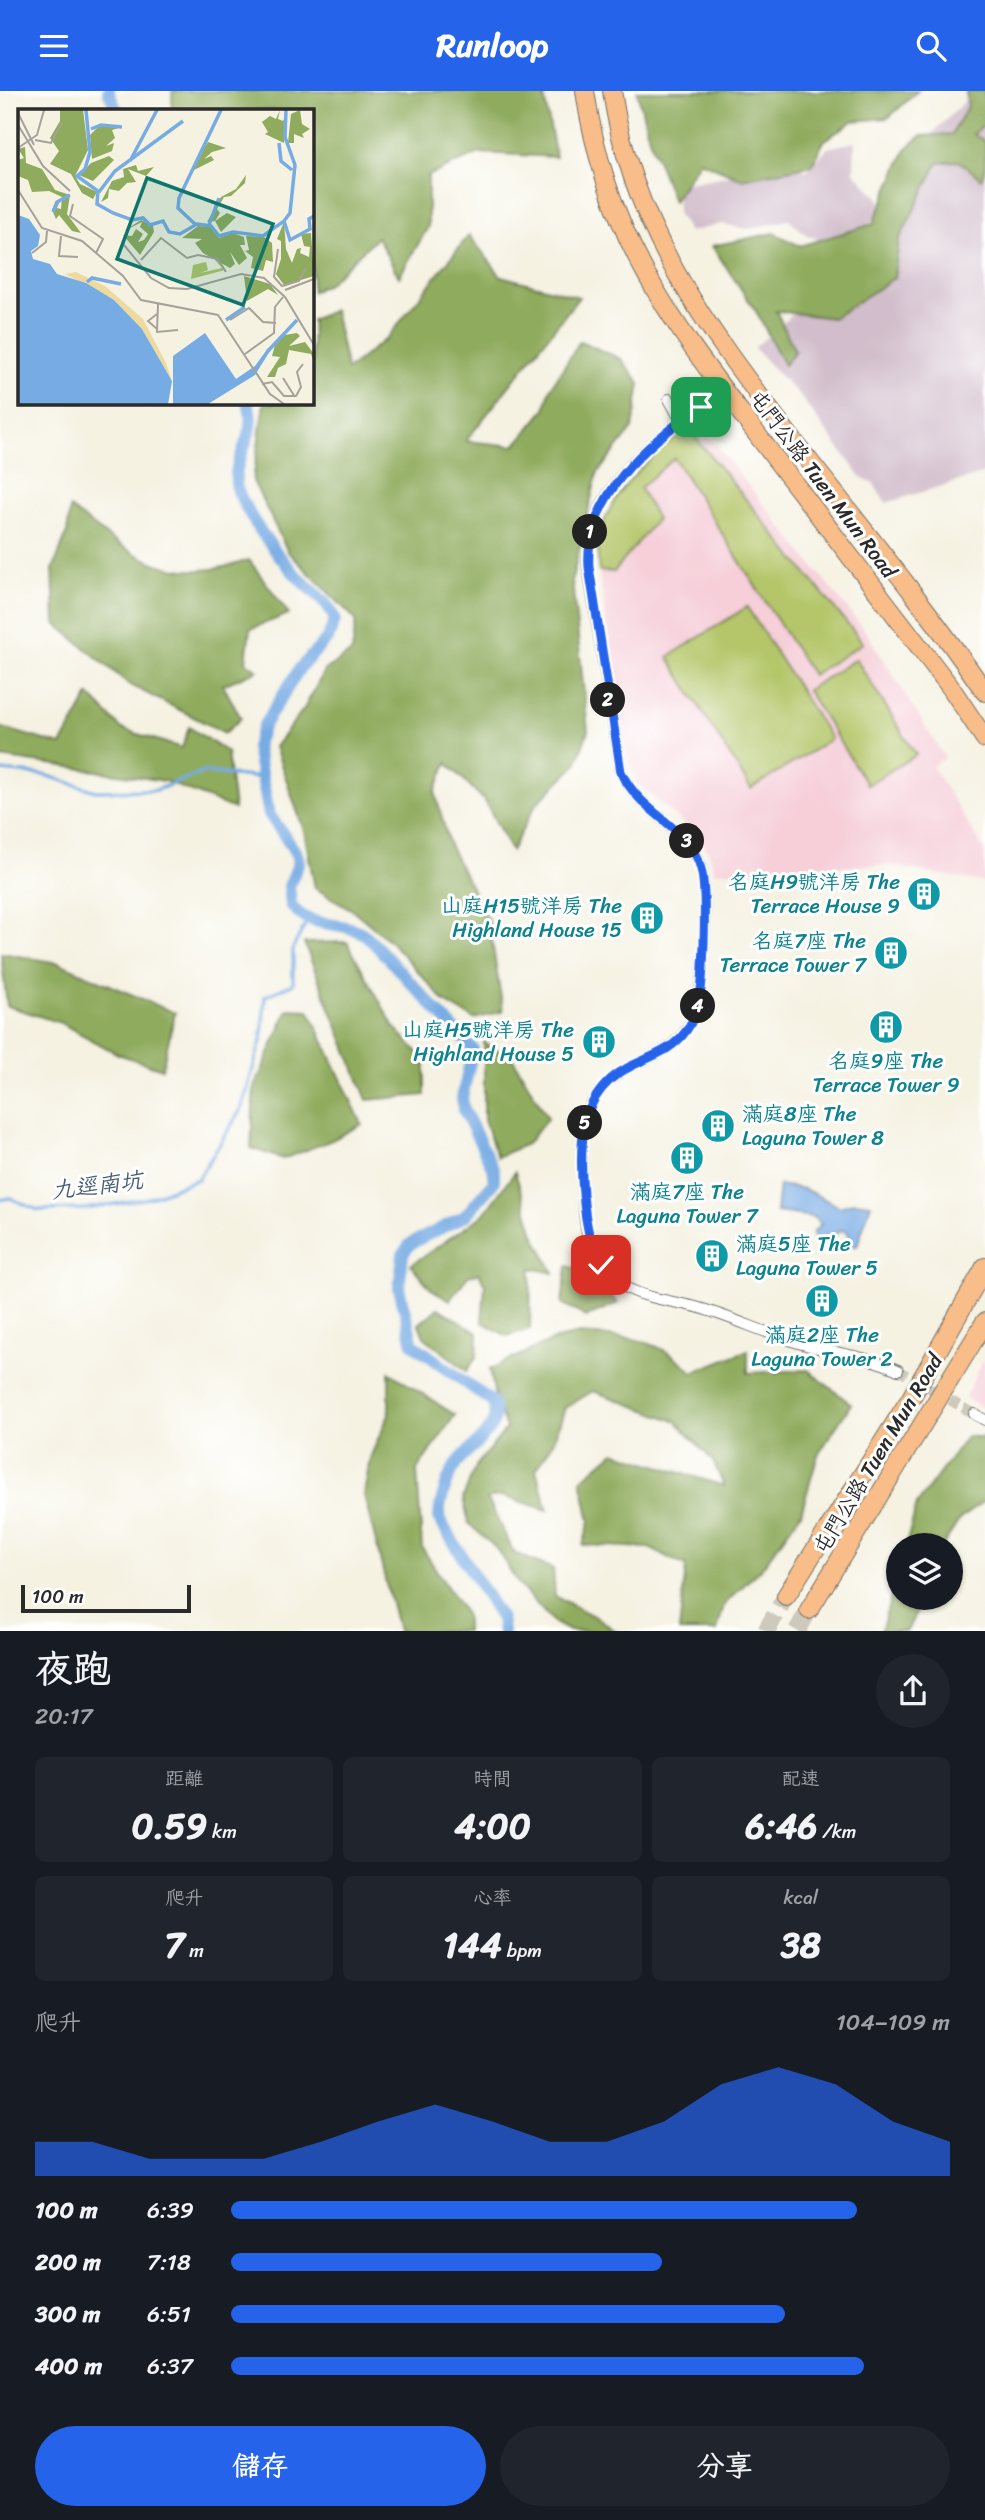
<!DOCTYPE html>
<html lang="zh-TW">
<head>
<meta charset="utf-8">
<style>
	body { margin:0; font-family:Sriracha,"LXGW WenKai TC",sans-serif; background:#20242c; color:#f1f3f6; height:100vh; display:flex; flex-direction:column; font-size:26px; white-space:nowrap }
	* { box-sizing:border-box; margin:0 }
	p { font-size:23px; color:#9ea1a6 }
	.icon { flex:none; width:38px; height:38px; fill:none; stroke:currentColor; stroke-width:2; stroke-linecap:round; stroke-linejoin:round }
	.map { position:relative; height:1540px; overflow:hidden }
	.details { display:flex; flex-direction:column; background:#171b24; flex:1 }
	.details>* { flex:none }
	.controls { position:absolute; left:886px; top:1442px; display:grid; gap:14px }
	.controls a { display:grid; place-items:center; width:77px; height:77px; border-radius:50%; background:#171b24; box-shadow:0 2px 5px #0004; font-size:35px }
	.scale { position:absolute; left:21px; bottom:18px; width:170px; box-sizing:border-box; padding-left:7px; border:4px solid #2b2b2b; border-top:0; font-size:19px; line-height:24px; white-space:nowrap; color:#2b2b2b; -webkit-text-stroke:5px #fff; paint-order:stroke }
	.pin { position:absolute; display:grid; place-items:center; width:60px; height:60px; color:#fff; margin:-30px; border-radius:14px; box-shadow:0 4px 10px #0006 }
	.km { position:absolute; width:35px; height:35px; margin:-18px; border-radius:50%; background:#222; color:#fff; font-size:19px; line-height:35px; text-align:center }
	.round { display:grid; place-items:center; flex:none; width:74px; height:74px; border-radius:37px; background:#20242c }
	.overview { display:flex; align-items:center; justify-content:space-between; height:119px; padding:0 35px }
	h1 { font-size:38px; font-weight:700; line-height:52px }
	.stats { display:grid; grid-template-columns:repeat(3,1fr); gap:10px; height:119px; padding:7px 35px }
	.stats div { display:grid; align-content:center; border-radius:10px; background:#20242c; text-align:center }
	.stats b { font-size:35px; font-weight:700 }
	.stats small { font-size:19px; font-weight:400 }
	.stats p { font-size:19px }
	.chart { height:196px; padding:14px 35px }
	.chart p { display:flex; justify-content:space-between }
	.chart svg { width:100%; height:126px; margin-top:7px; fill:#2563eb; opacity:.7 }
	.primary-button { display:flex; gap:14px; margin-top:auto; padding:14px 35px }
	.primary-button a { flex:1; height:80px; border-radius:42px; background:#2563eb; color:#fff; font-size:28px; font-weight:700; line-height:80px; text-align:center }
	.primary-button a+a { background:#20242c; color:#f1f3f6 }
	ul { padding:0 35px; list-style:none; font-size:23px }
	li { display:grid; grid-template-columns:112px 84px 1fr; align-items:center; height:52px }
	li i { height:18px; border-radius:9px; background:#2563eb }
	header { display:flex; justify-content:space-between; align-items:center; height:91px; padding:0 35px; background:#2563eb; color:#fff; font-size:32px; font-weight:700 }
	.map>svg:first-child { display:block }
</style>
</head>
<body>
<header><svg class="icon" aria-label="menu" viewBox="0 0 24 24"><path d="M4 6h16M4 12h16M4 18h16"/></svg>Runloop<svg class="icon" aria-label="search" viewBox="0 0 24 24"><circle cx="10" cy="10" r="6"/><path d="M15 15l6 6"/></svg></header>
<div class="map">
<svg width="985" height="1540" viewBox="0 0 985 1540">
	<rect width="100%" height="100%" fill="#fff"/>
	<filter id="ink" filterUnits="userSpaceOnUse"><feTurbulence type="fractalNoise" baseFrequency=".0143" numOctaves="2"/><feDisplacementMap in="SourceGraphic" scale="14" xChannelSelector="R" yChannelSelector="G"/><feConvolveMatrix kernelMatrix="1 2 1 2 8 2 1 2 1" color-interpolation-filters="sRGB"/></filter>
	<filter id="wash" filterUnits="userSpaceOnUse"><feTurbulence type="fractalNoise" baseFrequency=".00686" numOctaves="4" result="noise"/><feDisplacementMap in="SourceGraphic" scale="28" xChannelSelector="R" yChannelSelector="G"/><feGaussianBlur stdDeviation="1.57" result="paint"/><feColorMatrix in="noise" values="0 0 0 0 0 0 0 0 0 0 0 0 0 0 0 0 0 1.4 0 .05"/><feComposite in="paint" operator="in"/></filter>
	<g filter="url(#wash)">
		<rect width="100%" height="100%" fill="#f5f2e2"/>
		<path fill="#f6cfd9" d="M696,329L866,541L945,667L932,675L985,760V792L888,774L714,781L709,762L699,746L637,692L625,659L598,473V451L603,429L620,401Z
			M985,1267V1318L964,1307Z"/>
		<path fill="#d1bdcb" d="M965,0H985V382L886,412L873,392L861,386L799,304L754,257L854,169L901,134L905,70L964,11Z
			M855,51L854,81L878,106L884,118L846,155L808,145L789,129L747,138L721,133L689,141L677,122V94L726,85L742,73L777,67L806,80L828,57Z"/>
		<path fill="#b4c669" stroke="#70784a" stroke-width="2" d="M687,336L863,552L812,584L674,367L640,397L657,428L614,481L599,480C589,416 644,373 687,336Z
			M747,516L831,648L751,698L668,566Z
			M856,568L916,664L867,694L807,599Z"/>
		<path fill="#8fab5d" stroke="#5d6b44" stroke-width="2" d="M172,0H543L556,66L479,62L428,85V136L399,186L377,146L329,192L312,201V19H172Z
			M637,0H918L888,27L853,30L824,50L812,74L742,88L700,70L673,110L649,47Z
			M966,0H985V34L973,43L985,50V80L981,88L959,70L938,72L899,149L894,187L833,227L776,220L795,260L784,274L757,222L712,155L774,142L800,155L873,133L906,58L921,45L952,43L968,15Z
			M469,144L501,185L579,206L466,350L515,355L545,318L550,298L580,250L621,268L640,292L633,337L597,383L572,489L588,640L576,674L536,713L511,760L485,710L447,672L435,701L450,756L489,831L503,920L474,928L445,911L393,853L354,820L315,797L304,740L275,656L305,616L325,579L352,561L356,529L288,461L253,390L264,312H312V229L334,219L347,279L388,246Z
			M70,417C132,464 168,497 249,469L289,523L250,538L246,571L258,579L223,594L241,627L225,642L130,594L55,532L53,478L67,442Z
			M89,604L122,638L182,657L189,636L227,661L234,718L165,690L0,666V636L61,654Z
			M347,851L394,936L425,969V1004L367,1009L304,852Z
			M1,862L59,872L175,922L162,978L118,963L61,932L7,915Z
			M288,918L309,919L362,1033L332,1049L283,1068L251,1057L254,998Z
			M484,951L513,968L548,1027L527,1053L497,1066L484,1029Z
			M515,1081L534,1143L554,1182L531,1177L530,1238L507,1245L482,1231L485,1194L479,1182L468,1185L450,1209L431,1198L411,1174L483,1124Z
			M567,1175L584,1180L618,1212L586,1226L562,1212Z
			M438,1217L478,1242L477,1265L467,1280L424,1246L419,1233Z
			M580,1243C630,1247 655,1245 693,1281L748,1259V1282L808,1279L851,1313L818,1364L801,1422L763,1475L724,1514L717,1540H679L686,1475L649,1457L583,1454L590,1430L581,1389L614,1361L724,1395L713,1370L676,1330L593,1300L565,1317L553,1352L536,1379L548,1419L503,1405L487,1407L514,1462L553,1478L555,1505L603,1530L615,1540H569L554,1532L519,1494L497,1458L469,1433L463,1407L475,1376L506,1338L495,1307L490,1278L556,1248Z
			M389,1281L455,1324L417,1379L422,1457L466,1525V1540H398L364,1404L370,1367L389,1323Z
			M967,1345L985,1347V1409L960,1428L943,1454H906L917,1413Z
			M898,1482V1507H923L907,1540H881Z"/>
		<path fill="#77abe4" stroke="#516b88" stroke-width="2" d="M779,1094L804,1098L840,1116L855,1111L871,1113L857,1155H848V1141L839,1139L824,1160L816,1154L813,1141L821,1133L813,1126L776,1121Z"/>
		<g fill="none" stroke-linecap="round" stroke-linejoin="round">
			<path stroke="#77abe4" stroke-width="3.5" d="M0,680L45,684L96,700L156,699L204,681L262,687
				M0,1109L10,1107L38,1119L86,1118L149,1107L198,1088L242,1017L262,946L265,905L293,893V857L307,830"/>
			<path stroke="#77abe4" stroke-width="12" d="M108,0L117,19
				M248,312C260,346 227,372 238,400C249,427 273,459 293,481C307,497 328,508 335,529L328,547L300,577L264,634L256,656L269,723L297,763L299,771L289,795L291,814C311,841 342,827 367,845L473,958L462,1007L464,1019L494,1080V1091L465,1125L410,1153L403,1163L399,1197L413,1253L492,1311C505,1338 468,1355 455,1375C447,1388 439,1412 439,1428L501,1528L503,1540"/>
		</g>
	</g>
	<g filter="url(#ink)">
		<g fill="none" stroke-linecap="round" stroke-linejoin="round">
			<path stroke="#cdcabd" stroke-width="10" stroke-dasharray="10 5" stroke-linecap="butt" d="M701,316L725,297
				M898,1279L974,1323"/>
			<path stroke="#cdcabd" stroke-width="18" stroke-dasharray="18 9" stroke-linecap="butt" d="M766,1540L786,1505
				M797,1540L809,1519"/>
			<g stroke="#72716b" stroke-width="12">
				<path id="street" d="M669,308L681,330
					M701,316C648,351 583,407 588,476L621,681C640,725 699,739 703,787C706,819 706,902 692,929C671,971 633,964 605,994C595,1004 588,1017 585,1030C579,1055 582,1134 591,1157C598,1173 610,1187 625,1196C647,1208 673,1210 696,1216C732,1226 766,1243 802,1253C834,1262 867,1265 898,1279
					M974,1323L985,1329"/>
			</g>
			<g stroke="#72716b" stroke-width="20">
				<path id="highway" d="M585,0C608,158 682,243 774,366C833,443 892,520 951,597L985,648
					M612,0C632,138 707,237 789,344C855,429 924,512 985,601
					M786,1505L912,1305L985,1176
					M809,1519L985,1231"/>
			</g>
			<use href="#street" stroke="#fff" stroke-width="10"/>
			<use href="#highway" stroke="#f8bd89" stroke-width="18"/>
		</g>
	</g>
	<g fill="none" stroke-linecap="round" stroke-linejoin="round" filter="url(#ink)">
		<g stroke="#fff" stroke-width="14">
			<path id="route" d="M601,1174C582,1145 577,1062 586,1028C590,1013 599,999 611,988C635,967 667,967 686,940C693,930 698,918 700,905C704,882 707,799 701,778C690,735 641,724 621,681L589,476C584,407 648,351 701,316"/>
		</g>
		<use href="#route" stroke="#2563eb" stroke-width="9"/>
	</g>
	<defs>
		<g id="building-disc" transform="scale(1.75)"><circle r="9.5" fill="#0f9aa8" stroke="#fff"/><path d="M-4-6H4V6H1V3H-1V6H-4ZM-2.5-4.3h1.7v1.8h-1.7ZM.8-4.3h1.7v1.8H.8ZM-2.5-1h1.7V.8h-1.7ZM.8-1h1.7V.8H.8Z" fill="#fff"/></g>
	</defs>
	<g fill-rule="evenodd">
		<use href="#building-disc" x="924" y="803"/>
		<use href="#building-disc" x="647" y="827"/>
		<use href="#building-disc" x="891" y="862"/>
		<use href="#building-disc" x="886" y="936"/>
		<use href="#building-disc" x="599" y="951"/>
		<use href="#building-disc" x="718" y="1035"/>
		<use href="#building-disc" x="687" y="1067"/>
		<use href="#building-disc" x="712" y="1165"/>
		<use href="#building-disc" x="822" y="1210"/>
	</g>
	<g text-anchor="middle" stroke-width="6" stroke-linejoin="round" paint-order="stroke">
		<g font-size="21" fill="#2b2b2b" stroke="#fff">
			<text transform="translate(823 393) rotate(53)" y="7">屯門公路 Tuen Mun Road</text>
			<text transform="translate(878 1363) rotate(-59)" y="7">屯門公路 Tuen Mun Road</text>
		</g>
		<g font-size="21" fill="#0d838f" stroke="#fff" text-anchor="end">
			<text x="900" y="798">名庭H9號洋房 The<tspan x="900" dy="24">Terrace House 9</tspan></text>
			<text x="622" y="822">山庭H15號洋房 The<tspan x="622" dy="24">Highland House 15</tspan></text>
			<text x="866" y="857">名庭7座 The<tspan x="866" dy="24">Terrace Tower 7</tspan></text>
			<text x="574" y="946">山庭H5號洋房 The<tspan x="574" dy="24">Highland House 5</tspan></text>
			<text x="886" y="977" text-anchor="middle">名庭9座 The<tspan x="886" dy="24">Terrace Tower 9</tspan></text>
			<text x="742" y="1030" text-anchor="start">滿庭8座 The<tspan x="742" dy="24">Laguna Tower 8</tspan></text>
			<text x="687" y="1108" text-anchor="middle">滿庭7座 The<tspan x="687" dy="24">Laguna Tower 7</tspan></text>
			<text x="736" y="1160" text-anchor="start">滿庭5座 The<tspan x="736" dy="24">Laguna Tower 5</tspan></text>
			<text x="822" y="1251" text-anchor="middle">滿庭2座 The<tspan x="822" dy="24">Laguna Tower 2</tspan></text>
		</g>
		<g font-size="23" font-style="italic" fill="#495e75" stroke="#fff">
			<text transform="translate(97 1094) rotate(-7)" y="8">九逕南坑</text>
		</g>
	</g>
	<g transform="translate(18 18)">
		<rect width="296" height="296" fill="#f5f2e2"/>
		<path d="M197,151H201L207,161L173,170L175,156L188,153L190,161L182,164L204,159Z" fill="#b4c669"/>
		<path d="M42,1H65L70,41L57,67L62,75L79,83L75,90L64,84L53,65L32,55L41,42L32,29L42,12ZM262,1L260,10L265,12L268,7L266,34L247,25L250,23L244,13L252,7L258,10ZM282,1L284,15L292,20L284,25L286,29L276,25V34H270L273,5ZM82,16L104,18L94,21L97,29L88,37L96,34L94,42L74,50L72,26ZM190,33L208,39L194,43L186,50L193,47L196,51L172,63ZM7,38L8,54L24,60L37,81L52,86L49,105L63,124L54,122L41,106L38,110L34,101L38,92H42L39,99L43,100L44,88L31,82L14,83L10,71L0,67V51L6,49L0,40ZM91,47L96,51L75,72L61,66L73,54ZM118,56L120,62L136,58L128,67L110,60L118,73L109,74L101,82L91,80L90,89L83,93L94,72L106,68L105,60ZM228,66L227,74L213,87L206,88L199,100L202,104L197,112L209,104L218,108L203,123L197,112L189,113L203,88L218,80ZM123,111L135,117L136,123L122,146L105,126L114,127L118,120L125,125L120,133L126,131L130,125L122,118L124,113L106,122ZM266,113L268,140L274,154L279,140L283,139L282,144L291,148L292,138L286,137L283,125L293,124L296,167L266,176L258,165L263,150V132L259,130ZM180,117L193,118L201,129L215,124L226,128L227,136H222L229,149L221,156L212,143L217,155L212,159L185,144L177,134L184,130L164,129ZM228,127L246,128L254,134L255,153L248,151L245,162L233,159L235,148L227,142L231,141ZM226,167L252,175L260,186L250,180L229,192ZM279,224L282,227L271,237L287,233L296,245V253L293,245L271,241L268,255L260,259L257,268H249L262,248L254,247L257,236L267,226Z" fill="#8fab5d"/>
		<path d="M58,163L87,177L125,210L148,254L154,272L124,220L96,191L47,165Z" fill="#eeda9e"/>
		<path d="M0,106L11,110L22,126L20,137L13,142L15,150L32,155L39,165L68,174L96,191L124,220L154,272L150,295H0ZM187,224L218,270L237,257L250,239L252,242L237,266L190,295H155V247Z" fill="#77abe4"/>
		<path fill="none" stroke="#77abe4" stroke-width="3.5" d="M68,1L72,43L67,60L59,67L80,82L79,95L95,104L114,111L125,109L132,116L145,112L151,123L162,125L179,115L193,117L201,127L215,123L245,127L266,112L272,131L292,120L291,110L296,107M73,20L83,16L104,18M261,34L263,52L274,61M112,52L139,1M81,83L97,62L165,12M35,103L39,93L52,86M266,112L272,104L277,56L267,28L268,1M178,116L160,99L161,89L203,1M191,116L201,89M69,173L74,169L103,175M208,211L227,198M249,243L279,211"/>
		<path fill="none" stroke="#a4a299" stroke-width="2" d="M0,4L16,36M0,16L25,57L52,82M17,31L33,34L44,14M0,39L19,26L26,1M0,81L24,119L64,132L105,167L123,191L200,206L252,285L266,295M55,95L52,107L85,130L78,144M43,127L41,147L60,148M106,136L133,169L151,179L169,180L223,165L246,169L267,188L296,236M260,140L256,168L264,177L281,172L288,159M14,144L28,133L29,122M123,151L143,129L169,149L180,146L200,150L208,163M267,181L296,170M140,195L139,223L160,221M212,211L231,199L245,213L258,214M139,220L130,212L139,205M227,245L256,224L257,198L265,188M265,269L277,288M244,275L254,273L266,287H278L283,278L279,263L285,255"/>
		<path fill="#0f766e" fill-opacity="0.15" stroke="#0f766e" stroke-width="3.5" d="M129,69L255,115L225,196L99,150Z"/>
		<rect width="296" height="296" fill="none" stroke="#2b2b2b" stroke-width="3.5"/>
	</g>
</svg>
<div class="controls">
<a><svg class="icon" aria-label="layers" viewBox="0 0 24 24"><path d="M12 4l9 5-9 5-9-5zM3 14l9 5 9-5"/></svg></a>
</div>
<div class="scale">100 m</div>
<div class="pin" style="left:701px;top:316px;background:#1e9e55"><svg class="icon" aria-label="arrive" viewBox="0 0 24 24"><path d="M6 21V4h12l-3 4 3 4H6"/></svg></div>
<div class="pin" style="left:601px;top:1174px;background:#d93025"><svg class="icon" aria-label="check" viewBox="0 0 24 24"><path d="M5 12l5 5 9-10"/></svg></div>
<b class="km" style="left:590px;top:441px">1</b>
<b class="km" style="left:608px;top:609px">2</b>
<b class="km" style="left:687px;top:750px">3</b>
<b class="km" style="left:698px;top:915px">4</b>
<b class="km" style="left:585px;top:1032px">5</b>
</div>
<section class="details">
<div class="overview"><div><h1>夜跑</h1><p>20:17</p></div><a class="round"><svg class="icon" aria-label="share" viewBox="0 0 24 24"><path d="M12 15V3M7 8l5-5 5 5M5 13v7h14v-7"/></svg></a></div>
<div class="stats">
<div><p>距離</p><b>0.59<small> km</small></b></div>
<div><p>時間</p><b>4:00</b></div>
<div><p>配速</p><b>6:46<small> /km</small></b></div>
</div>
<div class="stats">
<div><p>爬升</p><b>7<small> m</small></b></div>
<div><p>心率</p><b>144<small> bpm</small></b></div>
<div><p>kcal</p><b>38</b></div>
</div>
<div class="chart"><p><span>爬升</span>104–109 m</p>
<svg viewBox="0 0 160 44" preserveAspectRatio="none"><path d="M0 44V32L10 32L20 38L30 38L40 38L50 32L60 25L70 19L80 25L90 32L100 32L110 25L120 12L130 6L140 12L150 25L160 32V44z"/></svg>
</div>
<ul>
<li><b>100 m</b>6:39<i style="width:87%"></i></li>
<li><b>200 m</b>7:18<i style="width:60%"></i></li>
<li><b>300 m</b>6:51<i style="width:77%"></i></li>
<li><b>400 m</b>6:37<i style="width:88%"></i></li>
</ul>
<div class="primary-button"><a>儲存</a><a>分享</a></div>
</section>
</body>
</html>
